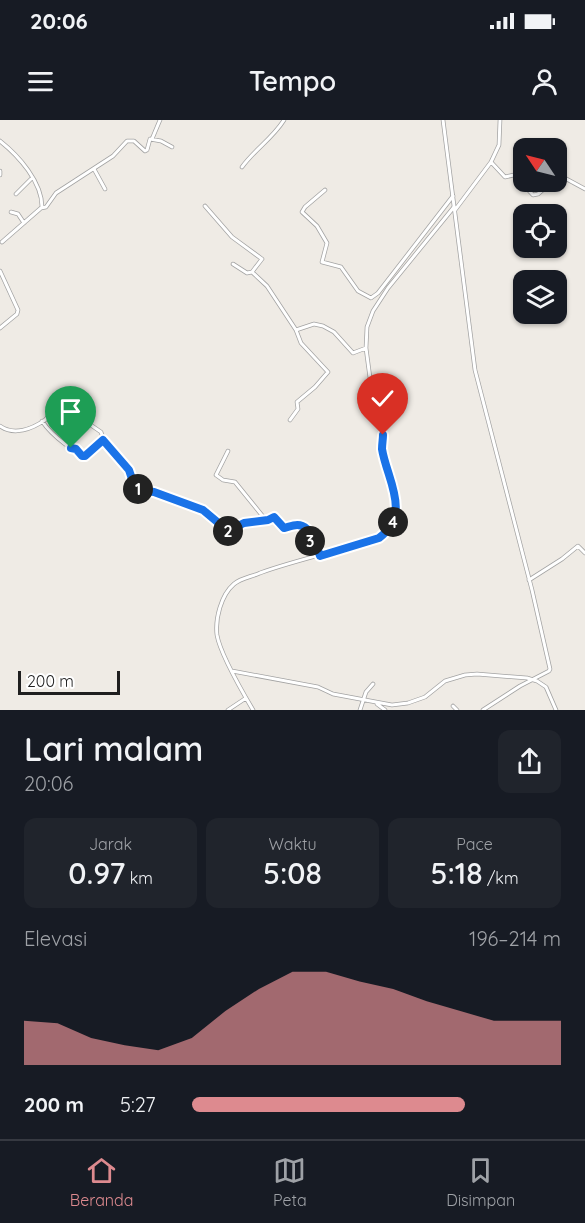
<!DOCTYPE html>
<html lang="id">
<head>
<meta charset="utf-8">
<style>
	body { margin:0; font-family:Quicksand,sans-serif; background:#20242c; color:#f1f3f6; height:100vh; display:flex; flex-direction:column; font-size:22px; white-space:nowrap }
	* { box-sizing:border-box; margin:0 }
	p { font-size:20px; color:#9ea1a6 }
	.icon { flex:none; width:33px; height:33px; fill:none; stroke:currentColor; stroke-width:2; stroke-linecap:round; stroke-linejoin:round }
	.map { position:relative; height:590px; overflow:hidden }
	.drawer { display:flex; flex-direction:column; background:#171b24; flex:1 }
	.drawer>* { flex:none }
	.needle { width:39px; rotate:305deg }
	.tools { position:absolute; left:513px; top:18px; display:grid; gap:12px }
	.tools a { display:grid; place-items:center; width:54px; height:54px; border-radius:12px; background:#171b24; box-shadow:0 2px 4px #0004; font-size:30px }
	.scale { position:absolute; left:18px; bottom:15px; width:102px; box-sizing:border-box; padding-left:6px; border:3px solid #1f1f1f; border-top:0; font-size:16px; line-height:21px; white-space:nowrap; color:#1f1f1f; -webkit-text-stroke:4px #fff; paint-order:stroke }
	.pin { position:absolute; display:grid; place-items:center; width:51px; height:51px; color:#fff; margin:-62px -26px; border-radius:50% 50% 50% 0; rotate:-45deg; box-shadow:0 0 6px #0007 }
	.pin .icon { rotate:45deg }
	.km { position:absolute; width:30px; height:30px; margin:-15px; border-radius:50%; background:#222; color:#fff; font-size:16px; line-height:30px; text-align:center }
	.round { display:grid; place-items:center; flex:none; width:63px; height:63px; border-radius:12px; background:#20242c }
	.head { display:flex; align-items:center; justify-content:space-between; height:102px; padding:0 24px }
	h1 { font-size:33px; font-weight:600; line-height:45px }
	.stats { display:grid; grid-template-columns:repeat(3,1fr); gap:9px; height:102px; padding:6px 24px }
	.stats div { display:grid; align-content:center; border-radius:12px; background:#20242c; text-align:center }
	.stats b { font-size:30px; font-weight:600 }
	.stats small { font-size:16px; font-weight:400 }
	.stats p { font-size:16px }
	.chart { height:168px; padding:12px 24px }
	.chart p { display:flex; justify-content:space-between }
	.chart svg { width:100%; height:108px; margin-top:6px; fill:#dd8a8f; opacity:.7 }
	ul { padding:0 24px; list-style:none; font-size:20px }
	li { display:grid; grid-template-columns:96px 72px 1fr; align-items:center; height:45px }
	li i { height:15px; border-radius:8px; background:#dd8a8f }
	.status { display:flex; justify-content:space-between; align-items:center; height:42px; padding:0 30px; background:#171b24; direction:ltr }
	.status svg { height:16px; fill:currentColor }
	header { display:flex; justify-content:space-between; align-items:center; height:78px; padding:0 24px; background:#171b24; font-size:27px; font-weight:600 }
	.tab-bar { display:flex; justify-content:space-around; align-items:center; height:84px; border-top:2px solid #363941; background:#171b24; font-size:16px; color:#9ea1a6 }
	.tab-bar a { display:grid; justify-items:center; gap:3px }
	.tab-bar .current { color:#dd8a8f }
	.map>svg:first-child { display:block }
</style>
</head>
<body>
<div class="status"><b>20:06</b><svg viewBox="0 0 49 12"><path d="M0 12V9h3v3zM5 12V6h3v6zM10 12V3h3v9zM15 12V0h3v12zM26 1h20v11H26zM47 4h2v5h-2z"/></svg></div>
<header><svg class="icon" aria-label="menu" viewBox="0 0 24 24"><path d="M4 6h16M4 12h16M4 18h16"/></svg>Tempo<svg class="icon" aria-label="person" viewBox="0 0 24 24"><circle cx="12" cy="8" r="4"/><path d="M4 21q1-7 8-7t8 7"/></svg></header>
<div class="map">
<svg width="585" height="590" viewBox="0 0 585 590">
	<rect width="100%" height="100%" fill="#efebe5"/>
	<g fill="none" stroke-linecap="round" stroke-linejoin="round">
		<g stroke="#a3a3a3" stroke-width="4.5">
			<path id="minor" d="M152,19L160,0
				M0,21C19,36 42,62 42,87
				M491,42L499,25L500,0
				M242,47C254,30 273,18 284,0
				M94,49L105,69
				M0,51V55
				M556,58L561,56L585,69
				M325,70L305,87L302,92L317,106L327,123L322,142L341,147L358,171L371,178L378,173L453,76
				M16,74L31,59
				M205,86L232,117L262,139L252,152L247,153L233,144
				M455,90L491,42L505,57L514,55L533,75L538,74L552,62
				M11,92L18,94L24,103
				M2,122L41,88L46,87L56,73L113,36L127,21H134L145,31L147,30L150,19L161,21L172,27
				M0,151L18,190L17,194L0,208
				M252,152L267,166L296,210L314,204L323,206L334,212L353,233L366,228
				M290,300L298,289L297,282L315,267L328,252L301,223L296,210
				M42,301C48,310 57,318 65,324C72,329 77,330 82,336L89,333L103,320
				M0,306C14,316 32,309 45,300C52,294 52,286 63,286L101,312L104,321L129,350L134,365L140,371L155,372L203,390L228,411L244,403L268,400L274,397L284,408C292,406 300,402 307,409V418L317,427L319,435
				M228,331L216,355L223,360L235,362L265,399
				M529,460L562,439L578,426L585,433
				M232,551L318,567L333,574L392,585L408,583L425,577L445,561L465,555L477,554L527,558L537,561L546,567L556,590
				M377,584L385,590
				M453,586L457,590
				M228,590L246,578
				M253,590C243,573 220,533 217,515C215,499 221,475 234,464C241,458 251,457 260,453C296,440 334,432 371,421L382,416L389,408L395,393L396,381L383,330L381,309L374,288L366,228L367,207L373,191L388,168L454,87
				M360,590L366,572L373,564"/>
		</g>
		<g stroke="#a3a3a3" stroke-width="4.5">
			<path id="tertiary" d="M443,0L475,250L532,470L550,549L549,551L520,566L483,590"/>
		</g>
		<use href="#minor" stroke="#fff" stroke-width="3"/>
		<use href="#tertiary" stroke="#fff" stroke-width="3"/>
	</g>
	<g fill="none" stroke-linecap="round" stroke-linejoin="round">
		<g stroke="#fff" stroke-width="12">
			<path id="route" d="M71,328L76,329L82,336H85L103,320L129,350L134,365L140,370L154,372L203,390L228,411L244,403L268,400L274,397L284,408C292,406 299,402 307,409V418L317,427L320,436L379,418C412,393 387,360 382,329C382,324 383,319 383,315"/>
		</g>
		<use href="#route" stroke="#1a73e8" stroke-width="8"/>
	</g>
</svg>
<div class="tools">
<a><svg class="needle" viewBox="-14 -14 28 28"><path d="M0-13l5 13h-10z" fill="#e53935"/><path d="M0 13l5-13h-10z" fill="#9ea1a6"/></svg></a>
<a><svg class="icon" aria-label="locate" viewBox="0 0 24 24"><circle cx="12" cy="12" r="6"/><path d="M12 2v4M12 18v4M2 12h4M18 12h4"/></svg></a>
<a><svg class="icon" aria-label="layers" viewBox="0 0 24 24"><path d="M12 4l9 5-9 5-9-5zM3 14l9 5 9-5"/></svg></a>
</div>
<div class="scale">200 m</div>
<div class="pin" style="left:71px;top:328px;background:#1e9e55"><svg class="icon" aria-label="arrive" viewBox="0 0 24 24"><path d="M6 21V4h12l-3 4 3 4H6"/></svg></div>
<div class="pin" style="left:383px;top:315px;background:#d93025"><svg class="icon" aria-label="check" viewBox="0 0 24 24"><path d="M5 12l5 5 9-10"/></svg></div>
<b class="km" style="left:138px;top:369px">1</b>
<b class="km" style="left:228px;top:411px">2</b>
<b class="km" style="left:310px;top:421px">3</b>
<b class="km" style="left:393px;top:402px">4</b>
</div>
<section class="drawer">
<div class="head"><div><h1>Lari malam</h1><p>20:06</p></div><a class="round"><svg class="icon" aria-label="share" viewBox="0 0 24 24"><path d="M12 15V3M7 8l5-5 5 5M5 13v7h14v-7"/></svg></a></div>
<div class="stats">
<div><p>Jarak</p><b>0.97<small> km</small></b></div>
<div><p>Waktu</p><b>5:08</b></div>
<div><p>Pace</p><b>5:18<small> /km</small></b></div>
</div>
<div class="chart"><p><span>Elevasi</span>196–214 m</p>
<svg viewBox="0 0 160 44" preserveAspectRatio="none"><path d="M0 44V26L10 27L20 33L30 36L40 38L50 33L60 22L70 13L80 6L90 6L100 10L110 13L120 18L130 22L140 26L150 26L160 26V44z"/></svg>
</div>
<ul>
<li><b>200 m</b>5:27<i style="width:74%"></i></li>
</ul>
</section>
<nav class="tab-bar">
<a class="current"><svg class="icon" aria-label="home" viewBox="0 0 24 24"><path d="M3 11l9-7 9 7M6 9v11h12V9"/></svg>Beranda</a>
<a><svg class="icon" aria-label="map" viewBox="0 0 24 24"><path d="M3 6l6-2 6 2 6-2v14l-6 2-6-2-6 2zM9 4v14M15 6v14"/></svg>Peta</a>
<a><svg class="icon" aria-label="saved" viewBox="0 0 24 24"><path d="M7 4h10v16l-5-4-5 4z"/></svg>Disimpan</a>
</nav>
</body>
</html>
